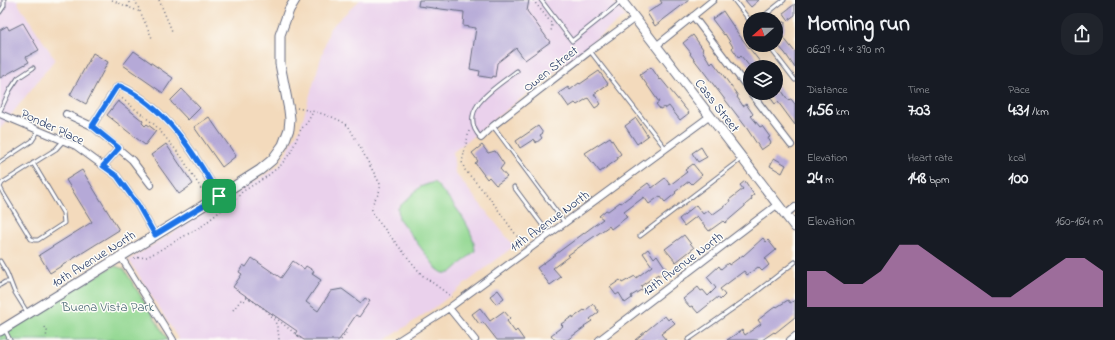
<!DOCTYPE html>
<html lang="en">
<head>
<meta charset="utf-8">
<style>
	body { margin:0; font-family:"Indie Flower",sans-serif; background:#20242c; color:#f1f3f6; height:100vh; display:flex; flex-direction:column; font-size:15px; white-space:nowrap }
	* { box-sizing:border-box; margin:0 }
	p { font-size:13px; color:#9ea1a6 }
	.icon { flex:none; width:22px; height:22px; fill:none; stroke:currentColor; stroke-width:2; stroke-linecap:round; stroke-linejoin:round }
	.map { position:relative; flex:1; overflow:hidden }
	.side { display:flex; flex-direction:column; background:#171b24; width:320px }
	.side>* { flex:none }
	.needle { width:26px; rotate:250deg }
	.buttons { position:absolute; left:743px; top:12px; display:grid; gap:8px }
	.buttons a { display:grid; place-items:center; width:40px; height:40px; border-radius:50%; background:#171b24; box-shadow:0 4px 16px #0002; font-size:20px }
	.pin { position:absolute; display:grid; place-items:center; width:34px; height:34px; color:#fff; margin:-17px; border-radius:8px; box-shadow:0 2px 6px #0006 }
	.round { display:grid; place-items:center; flex:none; width:42px; height:42px; border-radius:16px; background:#20242c }
	.headline { display:flex; align-items:center; justify-content:space-between; height:68px; padding:0 12px }
	h1 { font-size:22px; font-weight:800; line-height:30px }
	.figures { display:grid; grid-template-columns:repeat(3,1fr); gap:6px; height:68px; padding:4px 12px }
	.figures div { display:grid; align-content:center }
	.figures b { font-size:17px; font-weight:800 }
	.figures small { font-size:11px; font-weight:400 }
	.figures p { font-size:11px }
	.chart { height:112px; padding:8px 12px }
	.chart p { display:flex; justify-content:space-between }
	.chart svg { width:100%; height:72px; margin-top:4px; fill:#d690ce; opacity:.7 }
	main { display:flex; flex:1; min-height:0 }
	.map>svg:first-child { display:block }
</style>
</head>
<body>
<main>
<div class="map">
<svg width="795" height="340" viewBox="0 0 795 340">
	<rect width="100%" height="100%" fill="#fdfcf7"/>
	<filter id="ink" filterUnits="userSpaceOnUse"><feTurbulence type="fractalNoise" baseFrequency=".025" numOctaves="2"/><feDisplacementMap in="SourceGraphic" scale="8" xChannelSelector="R" yChannelSelector="G"/><feConvolveMatrix kernelMatrix="1 2 1 2 8 2 1 2 1" color-interpolation-filters="sRGB"/></filter>
	<filter id="wash" filterUnits="userSpaceOnUse"><feTurbulence type="fractalNoise" baseFrequency=".012" numOctaves="4" result="noise"/><feDisplacementMap in="SourceGraphic" scale="16" xChannelSelector="R" yChannelSelector="G"/><feGaussianBlur stdDeviation="0.9" result="paint"/><feColorMatrix in="noise" values="0 0 0 0 0 0 0 0 0 0 0 0 0 0 0 0 0 1.4 0 .05"/><feComposite in="paint" operator="in"/></filter>
	<g filter="url(#wash)">
		<rect width="100%" height="100%" fill="#f3dabc"/>
		<path fill="#ead1ec" d="M0,0H18L19,5L55,59L0,129Z
			M360,0H612L625,16L453,152L455,173L514,246L438,305L386,340H179L129,260L279,166L300,128L330,28Z"/>
		<path fill="#92d791" stroke="#568378" d="M434,182C450,199 474,226 475,251L450,273H443L437,269L399,219L398,208L420,187Z
			M115,266L124,269L168,340H0V334L112,267Z"/>
		<g id="blocks">
			<path fill="#b5a9d7" d="M419,0H529L527,11L550,42L525,60L516,48L497,63L495,77L493,76L492,78L479,76L480,71L470,69L476,28L463,26L464,12L418,6Z
				M660,0H689L655,26L647,13L662,3Z
				M745,0H759L751,7Z
				M795,4V15L788,20L783,13Z
				M723,11L739,35L764,67H750L741,56L739,58L732,48L733,47L725,34L724,35L712,19Z
				M776,22H785L784,33L776,32Z
				M23,23L39,50L26,57L29,62L0,78V30L7,26L9,30Z
				M693,35L703,49L702,50L705,55L711,64L713,62L723,75L738,96L737,97L743,106L746,104L753,114L751,116L760,127L762,126L770,137L768,138L771,143L761,150L746,127L690,54L691,53L683,43Z
				M783,37L795,52V68L785,53L776,43Z
				M134,51L173,78L163,93L123,65Z
				M93,53L108,62L86,104L70,95Z
				M651,67L660,80L661,79L689,113L680,120L669,106L665,109L664,107L660,109L656,104L659,102L640,75Z
				M599,71L608,84L594,94L601,104L595,108L588,98L577,105L575,103L569,107L559,93L568,87L570,90L579,83L580,84Z
				M776,82L788,100L791,99L795,104V125L778,102L775,104L767,93H776Z
				M182,89L200,108L188,120L171,102V100Z
				M118,101L143,121L142,123L145,126L147,124L156,131L145,145L107,115Z
				M209,117L236,156L222,167L194,127Z
				M636,118L648,136L637,144L625,126Z
				M538,126L543,133L540,135L542,138L536,143L534,139L520,148L516,141Z
				M610,137L621,154L617,157L618,159L600,172L585,153Z
				M166,144L193,184L179,194L151,155Z
				M482,145L488,153L495,151L504,164L500,169L507,177L496,185L489,177L487,179L475,163L478,161L472,153Z
				M701,147L707,157L698,162L692,153Z
				M774,158L786,165L782,173L770,166Z
				M693,164L702,175L692,184L689,181L675,192L676,193L665,202L660,196L649,204L644,197L624,212L627,217L611,229L609,226L568,255L569,256L553,268L561,277L550,285L537,268L603,219L599,216L606,210L608,211L620,202L621,203L648,183L652,188L665,178L670,185L687,172L685,170Z
				M82,170L119,230L50,273L39,255L92,222L66,180Z
				M745,181L754,195L751,197L752,199L745,205V206L725,223L723,221L709,231L697,216L684,226L679,219L696,205L703,214L708,210L712,215L730,202L729,200L743,189L740,185Z
				M684,235L694,248L676,262L665,249Z
				M763,238L766,242L768,240L776,250L765,259L769,265L762,271L758,267L747,275L744,271L720,289L725,295L720,300L718,297L698,313L692,306L690,307L683,299L698,287L701,291L703,290L708,296L716,288L707,277L719,266L721,269L728,263L729,265L743,255V256Z
				M648,249L654,258L657,255L667,270L659,276L658,274L641,286L643,289L631,296L632,298L625,303L619,293L616,295L610,287L620,280L622,283L635,276L636,278L652,266L643,253Z
				M252,258L281,278L293,261L304,269L306,266L314,271L312,274L321,280L306,302L318,311L331,291L342,289L361,303L365,298L370,301L359,317L356,315L339,340H304L295,334L297,331L233,287L242,274L239,272L243,265L246,267Z
				M498,290L504,298L496,304L490,296Z
				M788,300L790,303L795,300V317L775,333L774,332L762,340H727L742,330L745,335L761,324L758,320L776,306L777,307Z
				M593,304L599,312L590,319L592,321L584,326L585,327L567,340H555L551,335L563,326L561,324L573,316V318L584,310L585,311Z
				M480,308L490,321L504,311L510,318L507,321L515,332L517,330L524,340H497L483,322L479,324L472,314Z
				M665,316L668,320L670,318L675,323L661,334L666,340H635L663,317Z"/>
		</g>
	</g>
	<g filter="url(#ink)">
		<use href="#blocks" fill-opacity="0" stroke="#676b7f" stroke-width="1"/>
		<g fill="none" stroke-linecap="round" stroke-linejoin="round">
			<g stroke="#676b7f" stroke-width="5">
				<path id="lane" d="M541,0L572,41L621,2
					M734,0L750,21
					M0,12L4,6V0
					M760,19L784,0
					M768,45L795,80
					M590,51L666,149
					M0,111L10,90L18,78L33,68
					M493,126L565,223
					M481,138C455,110 496,87 517,71
					M0,162L32,141L39,130
					M33,163L63,213L64,223L38,240H34L31,239L3,193L0,187L2,183L56,149L64,140
					M514,187L549,234
					M640,236L741,159
					M0,261L7,273L14,291L27,312
					M0,285L5,282H10
					M5,330L10,340
					M688,340L751,296L795,262"/>
			</g>
			<g stroke="#676b7f" stroke-width="8">
				<path id="street" d="M693,16L750,91
					M656,46L713,0
					M751,93L791,145
					M0,114L76,146L117,176L138,205L155,235
					M66,114L92,126L116,88L121,86C166,107 195,154 219,196
					M92,126L132,160L151,185
					M481,138L493,126L590,51L635,18
					M103,166L119,148
					M786,214L795,207
					M121,257L173,340
					M449,308L475,340
					M399,340L449,308L710,116
					M599,340L778,204
					M790,340L795,336"/>
			</g>
			<g stroke="#676b7f" stroke-width="11">
				<path id="secondary" d="M621,0L795,227
					M0,331L219,196L260,170L272,160L283,145L289,129L290,119L289,110L280,64V35L289,10L295,0"/>
			</g>
			<path stroke="#676b7f" stroke-width="1.5" stroke-dasharray="1 3" stroke-linecap="butt" d="M112,0L140,12
				M135,0L152,38
				M159,0L172,31
				M533,0L552,24L551,32
				M128,7L130,0
				M119,96L155,125L181,156L205,195
				M297,108C312,111 338,116 349,127L380,184C382,198 366,201 374,216L422,275L452,297
				M469,131L462,162L465,170L489,197L524,246
				M134,258L147,257L151,255L202,226L223,209L232,204L242,192L266,177L281,165L291,152L301,129L307,123L313,112
				M233,310L241,300L244,301L247,297C266,310 278,315 279,340
				M272,315L303,340
				M45,327L47,331L46,338
				M341,340L346,333"/>
			<use href="#lane" stroke="#fff" stroke-width="3"/>
			<use href="#street" stroke="#fff" stroke-width="6"/>
			<use href="#secondary" stroke="#fff" stroke-width="9"/>
		</g>
	</g>
	<g fill="none" stroke-linecap="round" stroke-linejoin="round" filter="url(#ink)">
		<g stroke="#fff" stroke-width="8">
			<path id="route" d="M120,86C165,106 196,155 219,196L155,235L138,205L117,176L103,166L119,148L92,126L116,88Z"/>
		</g>
		<use href="#route" stroke="#1a73e8" stroke-width="5"/>
	</g>
	<g text-anchor="middle" stroke-width="3" stroke-linejoin="round" paint-order="stroke">
		<g font-size="13" fill="#1b2f5e" stroke="#fdfcf7">
			<text transform="translate(550 68) rotate(-38)" y="5">Owen Street</text>
			<text transform="translate(718 105) rotate(52)" y="5">Cass Street</text>
			<text transform="translate(53 126) rotate(25)" y="5">Ponder Place</text>
			<text transform="translate(549 220) rotate(-36)" y="5">11th Avenue North</text>
			<text transform="translate(93 258) rotate(-32)" y="5">10th Avenue North</text>
			<text transform="translate(682 263) rotate(-37)" y="5">12th Avenue North</text>
		</g>
		<g font-size="13" fill="#3f616d" stroke="#fdfcf7">
			<text x="108" y="311">Buena Vista Park</text>
		</g>
	</g>
</svg>
<div class="buttons">
<a><svg class="needle" viewBox="-14 -14 28 28"><path d="M0-13l5 13h-10z" fill="#e53935"/><path d="M0 13l5-13h-10z" fill="#9ea1a6"/></svg></a>
<a><svg class="icon" aria-label="layers" viewBox="0 0 24 24"><path d="M12 4l9 5-9 5-9-5zM3 14l9 5 9-5"/></svg></a>
</div>
<div class="pin" style="left:219px;top:196px;background:#1e9e55"><svg class="icon" aria-label="arrive" viewBox="0 0 24 24"><path d="M6 21V4h12l-3 4 3 4H6"/></svg></div>
</div>
<section class="side">
<div class="headline"><div><h1>Morning run</h1><p>06:29 · 4 × 390 m</p></div><a class="round"><svg class="icon" aria-label="share" viewBox="0 0 24 24"><path d="M12 15V3M7 8l5-5 5 5M5 13v7h14v-7"/></svg></a></div>
<div class="figures">
<div><p>Distance</p><b>1.56<small> km</small></b></div>
<div><p>Time</p><b>7:03</b></div>
<div><p>Pace</p><b>4:31<small> /km</small></b></div>
</div>
<div class="figures">
<div><p>Elevation</p><b>24<small> m</small></b></div>
<div><p>Heart rate</p><b>148<small> bpm</small></b></div>
<div><p>kcal</p><b>100</b></div>
</div>
<div class="chart"><p><span>Elevation</span>160–164 m</p>
<svg viewBox="0 0 160 44" preserveAspectRatio="none"><path d="M0 44V22L10 22L20 30L30 30L40 22L50 6L60 6L70 14L80 22L90 30L100 38L110 38L120 30L130 22L140 14L150 14L160 22V44z"/></svg>
</div>
</section>
</main>
</body>
</html>
